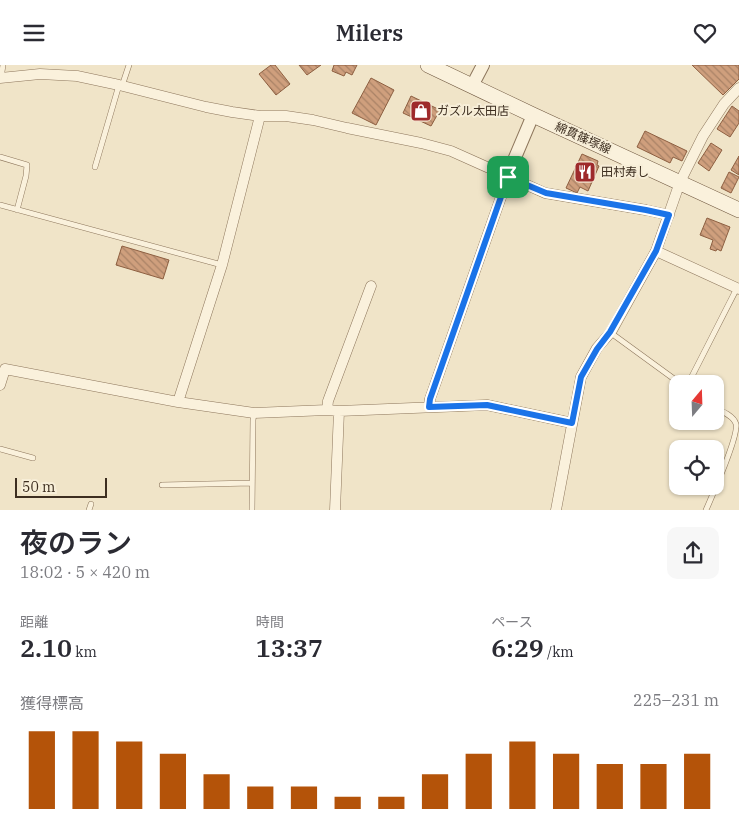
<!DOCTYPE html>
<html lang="ja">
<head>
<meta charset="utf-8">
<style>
	body { margin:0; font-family:"IBM Plex Serif","Noto Sans JP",serif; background:#f7f7f7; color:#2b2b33; height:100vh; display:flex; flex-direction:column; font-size:19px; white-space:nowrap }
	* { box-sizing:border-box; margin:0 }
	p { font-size:16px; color:#7c7c81 }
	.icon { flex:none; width:28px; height:28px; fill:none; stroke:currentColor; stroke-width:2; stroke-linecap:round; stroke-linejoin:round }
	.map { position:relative; height:445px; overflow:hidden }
	.details { display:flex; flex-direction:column; background:#fff; flex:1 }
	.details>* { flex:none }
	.needle { width:32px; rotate:19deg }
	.buttons { position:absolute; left:669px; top:310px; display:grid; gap:10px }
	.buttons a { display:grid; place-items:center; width:55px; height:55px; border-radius:10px; background:#fff; box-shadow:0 1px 4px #0004; font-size:25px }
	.scale { position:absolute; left:15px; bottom:12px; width:92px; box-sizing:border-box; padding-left:5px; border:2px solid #3d2e20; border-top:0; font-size:14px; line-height:18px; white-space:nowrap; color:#3d2e20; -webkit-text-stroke:4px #f7eed8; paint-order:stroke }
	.pin { position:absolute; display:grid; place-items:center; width:42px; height:42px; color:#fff; margin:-21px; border-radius:10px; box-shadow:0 2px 8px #0006 }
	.round { display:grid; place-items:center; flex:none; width:52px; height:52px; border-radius:10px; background:#f7f7f7 }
	.headline { display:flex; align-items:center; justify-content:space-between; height:85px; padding:0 20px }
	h1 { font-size:28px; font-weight:600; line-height:38px }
	.stats { display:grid; grid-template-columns:repeat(3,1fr); gap:8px; height:85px; padding:5px 20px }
	.stats div { display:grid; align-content:center }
	.stats b { font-size:25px; font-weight:600 }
	.stats small { font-size:14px; font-weight:400 }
	.stats p { font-size:14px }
	.chart { height:140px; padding:10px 20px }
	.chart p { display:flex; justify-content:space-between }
	.chart svg { width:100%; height:90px; margin-top:5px; stroke:#b45309; stroke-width:6 }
	header { display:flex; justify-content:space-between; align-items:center; height:65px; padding:0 20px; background:#fff; font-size:22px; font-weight:600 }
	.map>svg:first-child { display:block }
</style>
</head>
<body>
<header><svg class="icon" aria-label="menu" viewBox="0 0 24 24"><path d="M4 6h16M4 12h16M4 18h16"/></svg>Milers<svg class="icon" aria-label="heart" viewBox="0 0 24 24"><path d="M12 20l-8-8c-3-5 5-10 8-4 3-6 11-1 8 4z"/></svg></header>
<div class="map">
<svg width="739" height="445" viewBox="0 0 739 445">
	<defs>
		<pattern id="building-back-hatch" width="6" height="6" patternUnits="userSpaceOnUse" patternTransform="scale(1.25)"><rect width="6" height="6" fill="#cf9f7d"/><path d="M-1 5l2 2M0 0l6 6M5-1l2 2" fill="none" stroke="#a98266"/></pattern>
	</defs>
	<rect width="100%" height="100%" fill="#f0e4c8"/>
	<path fill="url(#building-back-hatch)" stroke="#8d5f41" d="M271,0H275L290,19L276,30L259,9Z
		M299,0H321L307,10Z
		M334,0H357L352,10L346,7L344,11L332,6Z
		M692,0H739V14L723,30Z
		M371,13L394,25L376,60L352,48Z
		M411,31L440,45L431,61L403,48Z
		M732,41L739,46V58L730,72L717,64Z
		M645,66L687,86L682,96L673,92L670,98L637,82Z
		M711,78L722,85L709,106L698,98Z
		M582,89L598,96L597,100L599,101L588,126L580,122L577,128L566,123Z
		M739,91V110L731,105Z
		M729,107L739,112L731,128L721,123Z
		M707,153L730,162L721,186L717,184L716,186L710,184L713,175L700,170Z
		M122,181L169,195L163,214L116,200Z"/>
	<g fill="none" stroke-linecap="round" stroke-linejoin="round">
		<g stroke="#8d765c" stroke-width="6">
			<path id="service" d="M1,13L3,0
				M122,21L129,0
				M0,92L27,100L26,111L17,145
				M95,102L119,20
				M0,140L222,200
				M611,268L681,319
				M688,319L737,223
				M0,384L33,393
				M162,420L252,418
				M89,445L91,439
				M252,445L253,355L254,348
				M706,445C712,431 739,371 736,359C734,351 722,346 715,343"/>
		</g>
		<g stroke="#8d765c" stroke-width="11">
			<path id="minor" d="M0,13L40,9L77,11L119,20L206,42L232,47L260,51H286L313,55L347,63L421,78L451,86L545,128L646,145L669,150
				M656,186L739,224
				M0,320L5,304L178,337L254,348L327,345L339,346L487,340L572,358
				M178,337L222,200L260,51
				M429,342L430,334L508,112
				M327,345L328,336L371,221
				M335,445L339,346
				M556,445L581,312L597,283L611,267L656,186L680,117L703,71L724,39L739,23"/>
		</g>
		<g stroke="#8d765c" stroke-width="14">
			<path id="tertiary" d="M472,21L483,0
				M508,112L511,102L533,50"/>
		</g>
		<g stroke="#6f573f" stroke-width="16">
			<path id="secondary" d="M428,0L533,50L739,145"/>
		</g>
		<use href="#service" stroke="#faf1dc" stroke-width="5"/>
		<use href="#minor" stroke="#faf1dc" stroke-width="10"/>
		<use href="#tertiary" stroke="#faf1dc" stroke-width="12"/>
		<use href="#secondary" stroke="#faf1dc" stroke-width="15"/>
	</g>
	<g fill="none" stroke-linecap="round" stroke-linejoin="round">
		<g stroke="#fff" stroke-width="10">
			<path id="route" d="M508,112L546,128L646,145L669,150L656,186L610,267L597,284L581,312L572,358L487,340L429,342L430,334Z"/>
		</g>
		<use href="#route" stroke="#1a73e8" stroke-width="6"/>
	</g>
	<defs>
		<g id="shop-square" transform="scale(1.125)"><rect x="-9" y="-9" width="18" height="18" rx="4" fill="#9e2a2b" stroke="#f7eed8"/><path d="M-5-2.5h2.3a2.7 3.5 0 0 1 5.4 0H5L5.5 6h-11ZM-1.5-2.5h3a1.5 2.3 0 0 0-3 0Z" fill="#fff"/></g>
		<g id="restaurant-square" transform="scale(1.125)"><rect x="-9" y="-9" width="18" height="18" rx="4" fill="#9e2a2b" stroke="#f7eed8"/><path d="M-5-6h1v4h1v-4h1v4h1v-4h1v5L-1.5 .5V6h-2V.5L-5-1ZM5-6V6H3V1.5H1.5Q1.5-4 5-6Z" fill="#fff"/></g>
	</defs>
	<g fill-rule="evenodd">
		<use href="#shop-square" x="421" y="46"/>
		<use href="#restaurant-square" x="585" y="107"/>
	</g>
	<g text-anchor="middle" stroke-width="4" stroke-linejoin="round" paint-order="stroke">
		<g font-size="12" fill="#3d2e20" stroke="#f7eed8" text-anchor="start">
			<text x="437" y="50">ガズル太田店</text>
			<text x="601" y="111">田村寿し</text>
		</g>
		<g font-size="12" fill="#3d2e20" stroke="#f7eed8">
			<text transform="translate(583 73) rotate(24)" y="4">綿貫篠塚線</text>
		</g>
	</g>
</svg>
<div class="buttons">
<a><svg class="needle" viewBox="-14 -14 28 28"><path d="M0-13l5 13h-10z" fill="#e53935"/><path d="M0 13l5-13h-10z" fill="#7c7c81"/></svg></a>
<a><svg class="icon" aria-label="locate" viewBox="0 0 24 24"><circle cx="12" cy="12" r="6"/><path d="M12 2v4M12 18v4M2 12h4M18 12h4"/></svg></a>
</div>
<div class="scale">50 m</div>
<div class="pin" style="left:508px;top:112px;background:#1e9e55"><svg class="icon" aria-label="arrive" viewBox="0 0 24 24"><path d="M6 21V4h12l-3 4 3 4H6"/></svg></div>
</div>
<section class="details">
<div class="headline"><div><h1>夜のラン</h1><p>18:02 · 5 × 420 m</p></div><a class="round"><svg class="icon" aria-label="share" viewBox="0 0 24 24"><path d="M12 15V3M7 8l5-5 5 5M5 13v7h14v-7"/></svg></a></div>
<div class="stats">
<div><p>距離</p><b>2.10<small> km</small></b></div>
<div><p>時間</p><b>13:37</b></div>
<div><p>ペース</p><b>6:29<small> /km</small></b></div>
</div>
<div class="chart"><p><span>獲得標高</span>225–231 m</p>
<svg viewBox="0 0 160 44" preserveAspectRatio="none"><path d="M5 44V6M15 44V6M25 44V11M35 44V17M45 44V27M55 44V33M65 44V33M75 44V38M85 44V38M95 44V27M105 44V17M115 44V11M125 44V17M135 44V22M145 44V22M155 44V17"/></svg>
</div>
</section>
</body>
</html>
